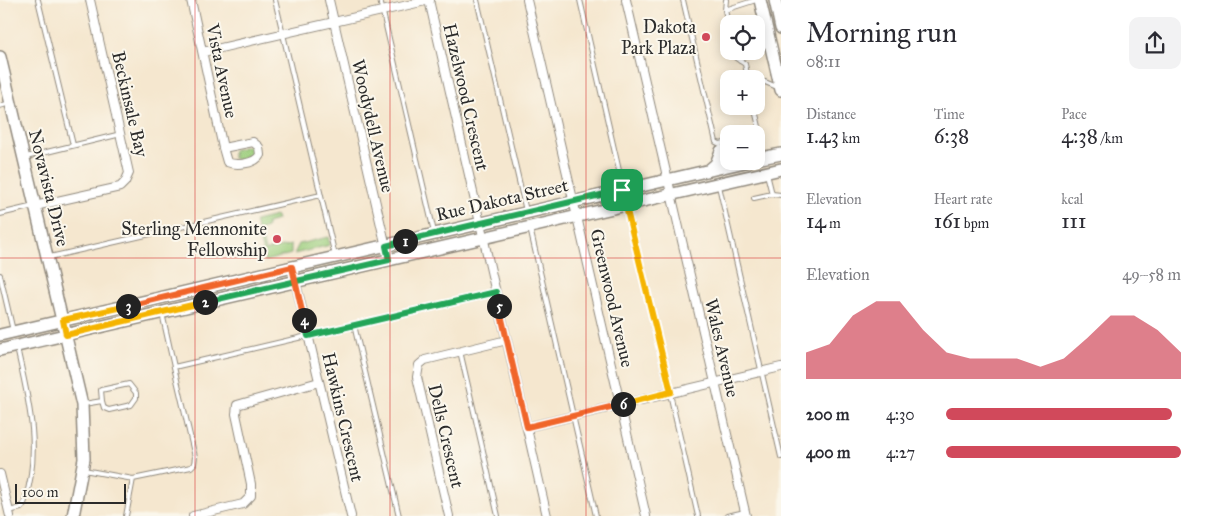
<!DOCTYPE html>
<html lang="en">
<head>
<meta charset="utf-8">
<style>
	body { margin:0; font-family:"IM FELL Great Primer",serif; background:#f2f2f3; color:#2b2b33; height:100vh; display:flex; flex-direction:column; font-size:19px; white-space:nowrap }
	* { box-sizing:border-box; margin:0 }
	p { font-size:16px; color:#7c7c81 }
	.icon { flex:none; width:28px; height:28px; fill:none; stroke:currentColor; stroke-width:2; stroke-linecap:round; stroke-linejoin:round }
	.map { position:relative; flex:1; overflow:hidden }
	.panel { display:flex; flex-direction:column; background:#fff; width:425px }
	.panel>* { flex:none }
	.buttons { position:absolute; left:720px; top:15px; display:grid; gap:10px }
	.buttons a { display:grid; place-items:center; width:45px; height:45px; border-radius:10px; background:#fff; box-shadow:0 2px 12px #0003; font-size:25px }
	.scale { position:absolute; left:15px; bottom:12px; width:111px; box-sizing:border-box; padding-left:5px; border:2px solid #2b2b2b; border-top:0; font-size:14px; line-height:18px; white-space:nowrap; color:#2b2b2b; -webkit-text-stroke:4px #fbf7ec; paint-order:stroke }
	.pin { position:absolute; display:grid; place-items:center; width:42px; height:42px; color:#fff; margin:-21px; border-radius:10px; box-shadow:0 2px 8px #0006 }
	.km { position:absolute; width:25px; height:25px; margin:-12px; border-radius:50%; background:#222; color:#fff; font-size:14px; line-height:25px; text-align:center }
	.round { display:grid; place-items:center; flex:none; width:52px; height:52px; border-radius:10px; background:#f2f2f3 }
	.summary { display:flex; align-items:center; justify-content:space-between; height:85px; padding:0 25px }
	h1 { font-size:28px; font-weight:600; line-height:38px }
	.figures { display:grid; grid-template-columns:repeat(3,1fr); gap:8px; height:85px; padding:5px 25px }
	.figures div { display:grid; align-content:center }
	.figures b { font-size:21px; font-weight:600 }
	.figures small { font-size:14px; font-weight:400 }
	.figures p { font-size:14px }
	.chart { height:140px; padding:10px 25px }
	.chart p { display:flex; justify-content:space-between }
	.chart svg { width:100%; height:90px; margin-top:5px; fill:#d1495b; opacity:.7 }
	ul { padding:0 25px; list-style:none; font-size:16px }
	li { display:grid; grid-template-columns:80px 60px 1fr; align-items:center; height:38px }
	li i { height:12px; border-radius:6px; background:#d1495b }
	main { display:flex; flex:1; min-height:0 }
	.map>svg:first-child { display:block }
</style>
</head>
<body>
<main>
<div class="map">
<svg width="781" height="516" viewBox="0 0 781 516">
	<rect width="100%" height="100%" fill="#fbf7ec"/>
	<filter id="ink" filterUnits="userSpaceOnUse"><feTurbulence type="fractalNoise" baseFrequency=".02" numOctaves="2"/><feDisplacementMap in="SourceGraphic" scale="10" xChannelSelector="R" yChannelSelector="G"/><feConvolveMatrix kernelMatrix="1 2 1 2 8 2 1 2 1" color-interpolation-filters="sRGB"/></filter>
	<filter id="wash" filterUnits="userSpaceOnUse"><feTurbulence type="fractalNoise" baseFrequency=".0096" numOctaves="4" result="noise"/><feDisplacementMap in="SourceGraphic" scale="20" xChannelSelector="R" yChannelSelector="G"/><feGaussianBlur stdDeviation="1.12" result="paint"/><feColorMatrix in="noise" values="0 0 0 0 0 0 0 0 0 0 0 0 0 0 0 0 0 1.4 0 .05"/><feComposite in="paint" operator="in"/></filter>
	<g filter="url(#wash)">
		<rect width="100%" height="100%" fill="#f5e7cf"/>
		<path fill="#9bcd7c" stroke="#637c54" d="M251,145L255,146L257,154C251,159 239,162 233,158V150Z
			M276,216L277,220L267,223V228L260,230L265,251L291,245V254L265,261L255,221Z
			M328,237L330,245L294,254L299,244Z"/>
	</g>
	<g filter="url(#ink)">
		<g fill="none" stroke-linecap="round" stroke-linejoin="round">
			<g stroke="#90897d" stroke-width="6">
				<path id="lane" d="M38,0L73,145
					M275,0L335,256
					M380,0L434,232
					M477,0L526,211
					M580,0L698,516
					M683,0L716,142L720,144L729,142
					M726,0L725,10L729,28
					M725,10L756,0
					M734,51L736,58L745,64L748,79
					M740,61L743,56L759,53L766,43
					M756,84L765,82L777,87
					M0,106L10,103
					M754,106L761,135L756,136
					M26,157L121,134
					M719,186L781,457
					M772,194L781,195
					M754,198L772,194L767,174
					M0,214L34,206
					M530,228L596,516
					M50,257L321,195
					M0,275L13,331
					M162,313L174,367
					M460,351L498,516
					M84,404L102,401L104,408L109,410L131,405L136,398V393L129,384L101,390L102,401
					M84,470L133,479L191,467L194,464L195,457L174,367L354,325
					M9,511L21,508L24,504C42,451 29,401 17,348
					M126,516L133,479
					M399,516L354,325L496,292
					M727,516L745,512"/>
			</g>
			<g stroke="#90897d" stroke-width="10">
				<path id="street" d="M191,0L223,148L227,162C236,166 255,164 260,155L259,147L253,142L223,148
					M329,0L389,260
					M429,0L547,516
					M527,0L646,516
					M626,0L746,516
					M203,52L430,0
					M35,206L120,187L125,182L129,173L90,0
					M292,267L351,516
					M527,427L781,367
					M0,474L10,516
					M193,516L243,504L251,496V484L236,414L237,405L319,382
					M449,516L417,377L419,365L425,360L507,340"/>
			</g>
			<g stroke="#90897d" stroke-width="14">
				<path id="secondary" d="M760,0L781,90
					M775,0L781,28
					M0,57L82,405L84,459L73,516
					M756,159L781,154
					M709,170L716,164L721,151L729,159
					M0,335L749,161
					M0,350L781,169"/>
			</g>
			<use href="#lane" stroke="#fff" stroke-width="4"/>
			<use href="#street" stroke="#fff" stroke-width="8"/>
			<use href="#secondary" stroke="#fff" stroke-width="11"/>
		</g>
	</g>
	<g fill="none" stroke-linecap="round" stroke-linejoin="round" filter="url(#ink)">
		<g stroke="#fff" stroke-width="10">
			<path id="split-1" d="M405,241L622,190"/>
		</g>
		<g stroke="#fff" stroke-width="10">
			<path id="split-2" d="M205,302L389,260L386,246L405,241"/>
		</g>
		<g stroke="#fff" stroke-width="10">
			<path id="split-3" d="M128,306L63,320L66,335L205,302"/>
		</g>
		<g stroke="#fff" stroke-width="10">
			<path id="split-4" d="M128,306L292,267L304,320"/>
		</g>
		<g stroke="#fff" stroke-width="10">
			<path id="split-5" d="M304,320L308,336L496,292L499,306"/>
		</g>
		<g stroke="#fff" stroke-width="10">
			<path id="split-6" d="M499,306L527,427L623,404"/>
		</g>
		<g stroke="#fff" stroke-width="10">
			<path id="split-7" d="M622,190L671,392L623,404"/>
		</g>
		<use href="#split-1" stroke="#22a559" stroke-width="6"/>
		<use href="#split-2" stroke="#22a559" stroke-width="6"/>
		<use href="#split-3" stroke="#f5b400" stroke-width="6"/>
		<use href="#split-4" stroke="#f0652b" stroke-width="6"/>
		<use href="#split-5" stroke="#22a559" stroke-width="6"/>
		<use href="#split-6" stroke="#f0652b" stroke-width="6"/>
		<use href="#split-7" stroke="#f5b400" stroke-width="6"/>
	</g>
	<path fill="none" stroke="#d62828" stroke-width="1" stroke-opacity="0.55" d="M195,0V516M390,0V516M586,0V516M0,258H781"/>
	<g fill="#d1495b" stroke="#fbf7ec" stroke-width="2">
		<circle cx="706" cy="37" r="5"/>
		<circle cx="277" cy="239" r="5"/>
	</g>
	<g text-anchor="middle" stroke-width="4" stroke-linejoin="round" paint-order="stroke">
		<g font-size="18" fill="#2b2b2b" stroke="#fbf7ec" text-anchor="end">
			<text x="696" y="33">Dakota<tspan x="696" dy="21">Park Plaza</tspan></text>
			<text x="267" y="235">Sterling Mennonite<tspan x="267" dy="21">Fellowship</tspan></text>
		</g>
		<g font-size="18" fill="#2b2b2b" stroke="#fbf7ec">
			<text transform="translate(222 71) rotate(78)" y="6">Vista Avenue</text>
			<text transform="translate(466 97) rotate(77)" y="6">Hazelwood Crescent</text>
			<text transform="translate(130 104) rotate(77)" y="6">Beckinsale Bay</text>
			<text transform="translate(373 126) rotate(77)" y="6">Woodydell Avenue</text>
			<text transform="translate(49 188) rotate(76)" y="6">Novavista Drive</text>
			<text transform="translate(502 200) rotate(-13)" y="6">Rue Dakota Street</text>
			<text transform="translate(612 298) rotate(77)" y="6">Greenwood Avenue</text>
			<text transform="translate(722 348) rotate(77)" y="6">Wales Avenue</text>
			<text transform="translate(343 417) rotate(77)" y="6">Hawkins Crescent</text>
			<text transform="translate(446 436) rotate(77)" y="6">Dells Crescent</text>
		</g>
	</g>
</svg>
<div class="buttons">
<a><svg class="icon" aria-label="locate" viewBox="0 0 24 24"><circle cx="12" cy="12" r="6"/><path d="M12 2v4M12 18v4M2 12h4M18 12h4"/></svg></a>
<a>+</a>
<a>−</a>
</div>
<div class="scale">100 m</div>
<div class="pin" style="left:622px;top:190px;background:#1e9e55"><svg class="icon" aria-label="arrive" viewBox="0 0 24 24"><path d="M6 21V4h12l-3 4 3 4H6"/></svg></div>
<b class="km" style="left:405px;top:241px">1</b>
<b class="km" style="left:205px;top:302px">2</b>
<b class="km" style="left:128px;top:306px">3</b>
<b class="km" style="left:304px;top:320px">4</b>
<b class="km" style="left:499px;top:306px">5</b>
<b class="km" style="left:623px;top:404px">6</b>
</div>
<section class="panel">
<div class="summary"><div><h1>Morning run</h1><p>08:11</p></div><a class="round"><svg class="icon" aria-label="share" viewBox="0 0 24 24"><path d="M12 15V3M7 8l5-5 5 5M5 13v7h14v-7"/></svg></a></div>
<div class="figures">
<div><p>Distance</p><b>1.43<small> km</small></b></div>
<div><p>Time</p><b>6:38</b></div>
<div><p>Pace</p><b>4:38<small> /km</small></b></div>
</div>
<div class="figures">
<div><p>Elevation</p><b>14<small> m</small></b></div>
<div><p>Heart rate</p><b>161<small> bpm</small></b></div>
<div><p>kcal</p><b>111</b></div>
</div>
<div class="chart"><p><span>Elevation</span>49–58 m</p>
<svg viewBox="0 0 160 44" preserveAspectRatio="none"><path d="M0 44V31L10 27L20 13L30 6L40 6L50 20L60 31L70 34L80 34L90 34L100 38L110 34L120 24L130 13L140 13L150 20L160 31V44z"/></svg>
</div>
<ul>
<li><b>200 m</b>4:30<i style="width:96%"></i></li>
<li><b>400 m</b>4:27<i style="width:100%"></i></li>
</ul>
</section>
</main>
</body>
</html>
